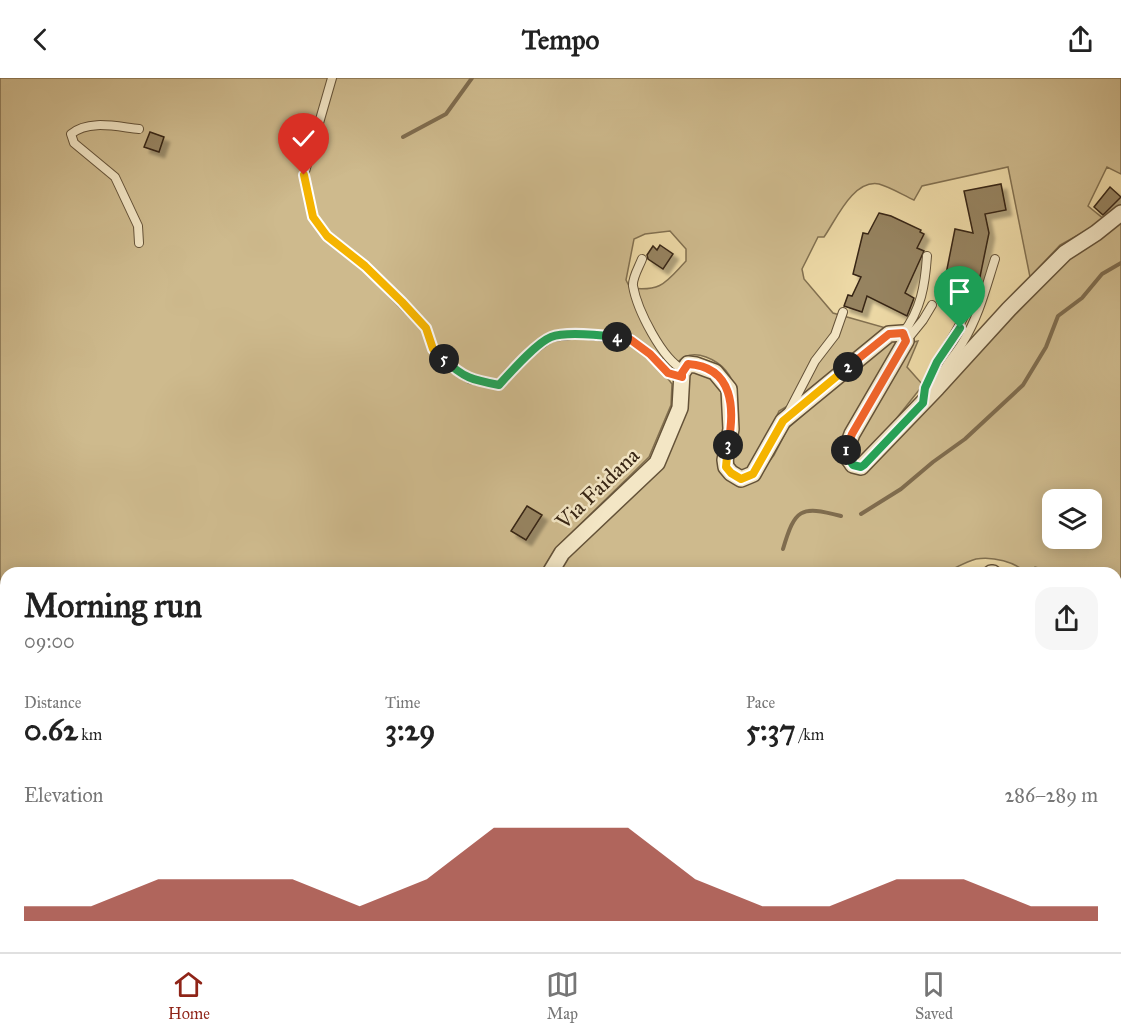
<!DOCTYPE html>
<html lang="en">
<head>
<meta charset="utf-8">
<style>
	body { margin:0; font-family:"IM FELL Great Primer",serif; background:#f6f6f6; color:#222; height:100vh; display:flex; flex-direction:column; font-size:22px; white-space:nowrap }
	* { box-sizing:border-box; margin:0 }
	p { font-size:20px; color:#767676 }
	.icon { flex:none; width:33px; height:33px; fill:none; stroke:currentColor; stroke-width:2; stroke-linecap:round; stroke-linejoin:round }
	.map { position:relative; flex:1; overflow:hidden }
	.side { position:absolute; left:0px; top:489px; width:1122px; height:386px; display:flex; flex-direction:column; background:#fff; border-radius:18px 18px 0 0; box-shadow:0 3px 15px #0003 }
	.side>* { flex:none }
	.tools { position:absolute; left:1042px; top:411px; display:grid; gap:12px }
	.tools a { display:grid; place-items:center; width:60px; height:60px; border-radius:12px; background:#fff; box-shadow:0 3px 15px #0003; font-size:30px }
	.pin { position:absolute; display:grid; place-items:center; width:51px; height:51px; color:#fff; margin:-62px -26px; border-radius:50% 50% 50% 0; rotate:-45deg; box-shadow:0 0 6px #0007 }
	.pin .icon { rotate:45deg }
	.km { position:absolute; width:30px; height:30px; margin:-15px; border-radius:50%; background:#222; color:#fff; font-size:16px; line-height:30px; text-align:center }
	.round { display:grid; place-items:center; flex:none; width:63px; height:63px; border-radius:18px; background:#f6f6f6 }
	.headline { display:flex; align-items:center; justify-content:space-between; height:102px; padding:0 24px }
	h1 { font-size:33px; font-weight:700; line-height:45px }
	.figures { display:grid; grid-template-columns:repeat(3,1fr); gap:9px; height:102px; padding:6px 24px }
	.figures div { display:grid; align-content:center }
	.figures b { font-size:30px; font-weight:700 }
	.figures small { font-size:16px; font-weight:400 }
	.figures p { font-size:16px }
	.chart { height:168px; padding:12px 24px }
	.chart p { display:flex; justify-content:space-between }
	.chart svg { width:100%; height:108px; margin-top:6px; fill:#8f2418; opacity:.7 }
	header { display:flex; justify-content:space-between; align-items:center; height:78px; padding:0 24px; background:#fff; font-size:27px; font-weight:700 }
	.dock { display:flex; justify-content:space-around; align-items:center; height:84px; border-top:2px solid #e0e0e0; background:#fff; font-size:16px; color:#767676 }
	.dock a { display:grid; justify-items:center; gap:3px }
	.dock .active { color:#8f2418 }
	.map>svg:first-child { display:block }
</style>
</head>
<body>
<header><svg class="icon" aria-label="back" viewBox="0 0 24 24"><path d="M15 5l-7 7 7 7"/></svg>Tempo<svg class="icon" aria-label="share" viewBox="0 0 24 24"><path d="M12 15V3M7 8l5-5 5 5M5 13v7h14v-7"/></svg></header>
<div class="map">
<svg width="1121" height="874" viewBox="0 0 1121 874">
	<defs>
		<filter id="shadow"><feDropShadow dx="5.5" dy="5.5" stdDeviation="1.5" flood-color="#0004"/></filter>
	</defs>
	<rect width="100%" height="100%" fill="#edd9a6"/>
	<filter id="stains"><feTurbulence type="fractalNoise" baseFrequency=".00333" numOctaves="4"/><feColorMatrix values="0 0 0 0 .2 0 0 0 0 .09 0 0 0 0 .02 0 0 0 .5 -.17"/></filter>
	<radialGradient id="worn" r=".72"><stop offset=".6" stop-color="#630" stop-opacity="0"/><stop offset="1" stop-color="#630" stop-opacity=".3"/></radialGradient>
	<path fill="#ceba8d" stroke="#827050" stroke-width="1.5" fill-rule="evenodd" d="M0,0H1121V96L1107,89L1088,128L1105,142L1060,167L1030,199L1008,89L922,108L914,122C903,117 890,109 879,106C853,101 836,142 824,159H818L802,191L804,201L833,235L886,250L791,326L779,333L758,381L746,395L733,390C735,352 752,296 706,279C695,275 685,276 677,285L669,276L656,285L672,306L671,327L649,379L556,470L541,495H6V868L694,869L693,874H0ZM670,153L686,171V183C666,204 662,214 630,210L626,202L634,161L645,156Z
		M1121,142V517L1116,515V495H1060L1035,489L1032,495H1027C1015,484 993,478 976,481C965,484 954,491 944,495H556L565,479L661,387L689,292C696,293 708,294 713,298C735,312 723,364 719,386L756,401L774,377L788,350L892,260L900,261L838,377L842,386L848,392L933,325L1063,185ZM1053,422H1092V460H1053Z
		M918,263L907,289L923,307L865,380L857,382L852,373L909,265Z
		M1116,528L1121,530V667L1116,669Z
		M712,868H912L914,874H711Z"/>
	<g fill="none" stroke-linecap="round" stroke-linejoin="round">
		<path stroke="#7f6c4e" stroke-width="4" d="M403,59L446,36L472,0
			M861,436L901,411L933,384L965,361L1023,307L1046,269L1058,238L1082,220L1102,196L1121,185
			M783,471C795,431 800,427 841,438"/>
	</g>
	<path fill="#968360" stroke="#372514" stroke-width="1.5" filter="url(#shadow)" d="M150,54L164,59L159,74L144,69Z
		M1001,106L1006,132L985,136L989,155L974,228L941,221L955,151L973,155L964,113Z
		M1110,109L1121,119L1103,137L1094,129Z
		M879,135L891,138L921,152L920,154L924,156L917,170L924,173L905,215L914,220L907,238L867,218L862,234L844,228L848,217L852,218L861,199L853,196L863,155L868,156Z
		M660,167L673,176L663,191L648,181L647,177L653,168L657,172Z
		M527,428L542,437L526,462L511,453Z"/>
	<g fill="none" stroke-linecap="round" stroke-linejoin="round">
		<g stroke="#645238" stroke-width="10">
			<path id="service" d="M332,0L304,97L313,139L327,157L365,188L426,250L433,271L454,291L470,301L499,307L527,277L551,259L581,256L631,262L650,276L668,295L682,299
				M139,51C118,49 89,41 71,56L74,65L115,99L138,148L139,165
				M642,181C639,189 632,200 633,208C637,231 662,282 684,292
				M903,255C921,232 925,207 927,178
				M906,263L923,242L932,227
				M939,303C944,287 955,278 963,264C979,238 986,209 995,181
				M924,321C928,288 955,263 966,233
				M788,335L815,283L835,257L843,234"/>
		</g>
		<g stroke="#645238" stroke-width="18">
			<path id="minor" d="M550,495L562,475L657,385L680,330L682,295L688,286L696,287L715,294L729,311L731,351L725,382L726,389L731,395L741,401L753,396L783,343L889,256L903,255L906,263L852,356L845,375L853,387L861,389L937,310L1009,231L1065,175L1096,155L1121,135
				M991,495H993
				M1116,522L1121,525
				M1116,735L1121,746
				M998,868L1001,874
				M705,874L706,868"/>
		</g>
		<use href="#service" stroke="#f3e6c5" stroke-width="8"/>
		<use href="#minor" stroke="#f3e6c5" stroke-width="15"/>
	</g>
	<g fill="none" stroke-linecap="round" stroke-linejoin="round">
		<g stroke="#fff" stroke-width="12">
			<path id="split-1" d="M846,372L845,375L853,387L861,389L864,387L923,325L925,310L937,284L960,250"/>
		</g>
		<g stroke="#fff" stroke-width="12">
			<path id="split-2" d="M846,372L852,356L906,263L903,255L889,256L848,289"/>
		</g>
		<g stroke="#fff" stroke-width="12">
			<path id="split-3" d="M728,367L726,389L731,395L741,401L753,396L783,343L848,289"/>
		</g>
		<g stroke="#fff" stroke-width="12">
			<path id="split-4" d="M617,259L631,262L650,276L668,295L682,299V295L688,286C734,289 735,331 728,367"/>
		</g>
		<g stroke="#fff" stroke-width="12">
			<path id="split-5" d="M444,281C463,300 473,302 499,307C510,295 536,265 551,259C566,253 600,257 617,259"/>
		</g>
		<g stroke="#fff" stroke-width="12">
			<path id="split-6" d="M304,97L313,139L327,158L365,188L402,224L426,250L433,271L444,281"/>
		</g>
		<use href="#split-1" stroke="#22a559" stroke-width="8"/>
		<use href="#split-2" stroke="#f0652b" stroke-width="8"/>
		<use href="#split-3" stroke="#f5b400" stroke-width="8"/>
		<use href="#split-4" stroke="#f0652b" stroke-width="8"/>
		<use href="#split-5" stroke="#22a559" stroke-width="8"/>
		<use href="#split-6" stroke="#f5b400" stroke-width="8"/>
	</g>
	<g text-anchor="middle" stroke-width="5" stroke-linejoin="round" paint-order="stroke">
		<g font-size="22" fill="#372514" stroke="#f3e6c5">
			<text transform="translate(597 410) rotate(-44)" y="8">Via Faidana</text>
		</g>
	</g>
	<rect width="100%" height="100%" filter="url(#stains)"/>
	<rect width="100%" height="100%" fill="url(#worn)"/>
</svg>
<div class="tools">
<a><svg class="icon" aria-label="layers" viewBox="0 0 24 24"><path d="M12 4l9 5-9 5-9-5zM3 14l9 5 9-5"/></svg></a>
</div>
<div class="pin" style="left:960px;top:250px;background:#1e9e55"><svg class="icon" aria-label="arrive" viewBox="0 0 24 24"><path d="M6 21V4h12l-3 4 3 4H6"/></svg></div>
<div class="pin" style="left:304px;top:97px;background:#d93025"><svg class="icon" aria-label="check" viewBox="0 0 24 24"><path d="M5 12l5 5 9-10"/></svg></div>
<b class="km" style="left:846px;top:372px">1</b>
<b class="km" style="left:848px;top:289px">2</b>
<b class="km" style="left:728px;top:367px">3</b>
<b class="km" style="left:617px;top:259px">4</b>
<b class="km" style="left:444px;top:281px">5</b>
<section class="side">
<div class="headline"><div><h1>Morning run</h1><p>09:00</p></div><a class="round"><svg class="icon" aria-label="share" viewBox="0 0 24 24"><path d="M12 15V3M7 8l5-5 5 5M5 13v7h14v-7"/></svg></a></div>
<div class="figures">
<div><p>Distance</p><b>0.62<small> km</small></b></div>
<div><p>Time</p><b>3:29</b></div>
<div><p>Pace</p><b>5:37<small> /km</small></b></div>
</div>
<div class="chart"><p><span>Elevation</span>286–289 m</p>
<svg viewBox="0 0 160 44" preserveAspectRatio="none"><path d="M0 44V38L10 38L20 27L30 27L40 27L50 38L60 27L70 6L80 6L90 6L100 27L110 38L120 38L130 27L140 27L150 38L160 38V44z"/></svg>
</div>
</section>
</div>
<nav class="dock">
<a class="active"><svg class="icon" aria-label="home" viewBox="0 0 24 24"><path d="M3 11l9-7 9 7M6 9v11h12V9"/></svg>Home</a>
<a><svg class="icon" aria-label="map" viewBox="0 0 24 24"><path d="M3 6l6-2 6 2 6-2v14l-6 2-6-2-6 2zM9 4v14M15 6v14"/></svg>Map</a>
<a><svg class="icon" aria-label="saved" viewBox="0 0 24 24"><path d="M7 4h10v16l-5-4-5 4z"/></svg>Saved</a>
</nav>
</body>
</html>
